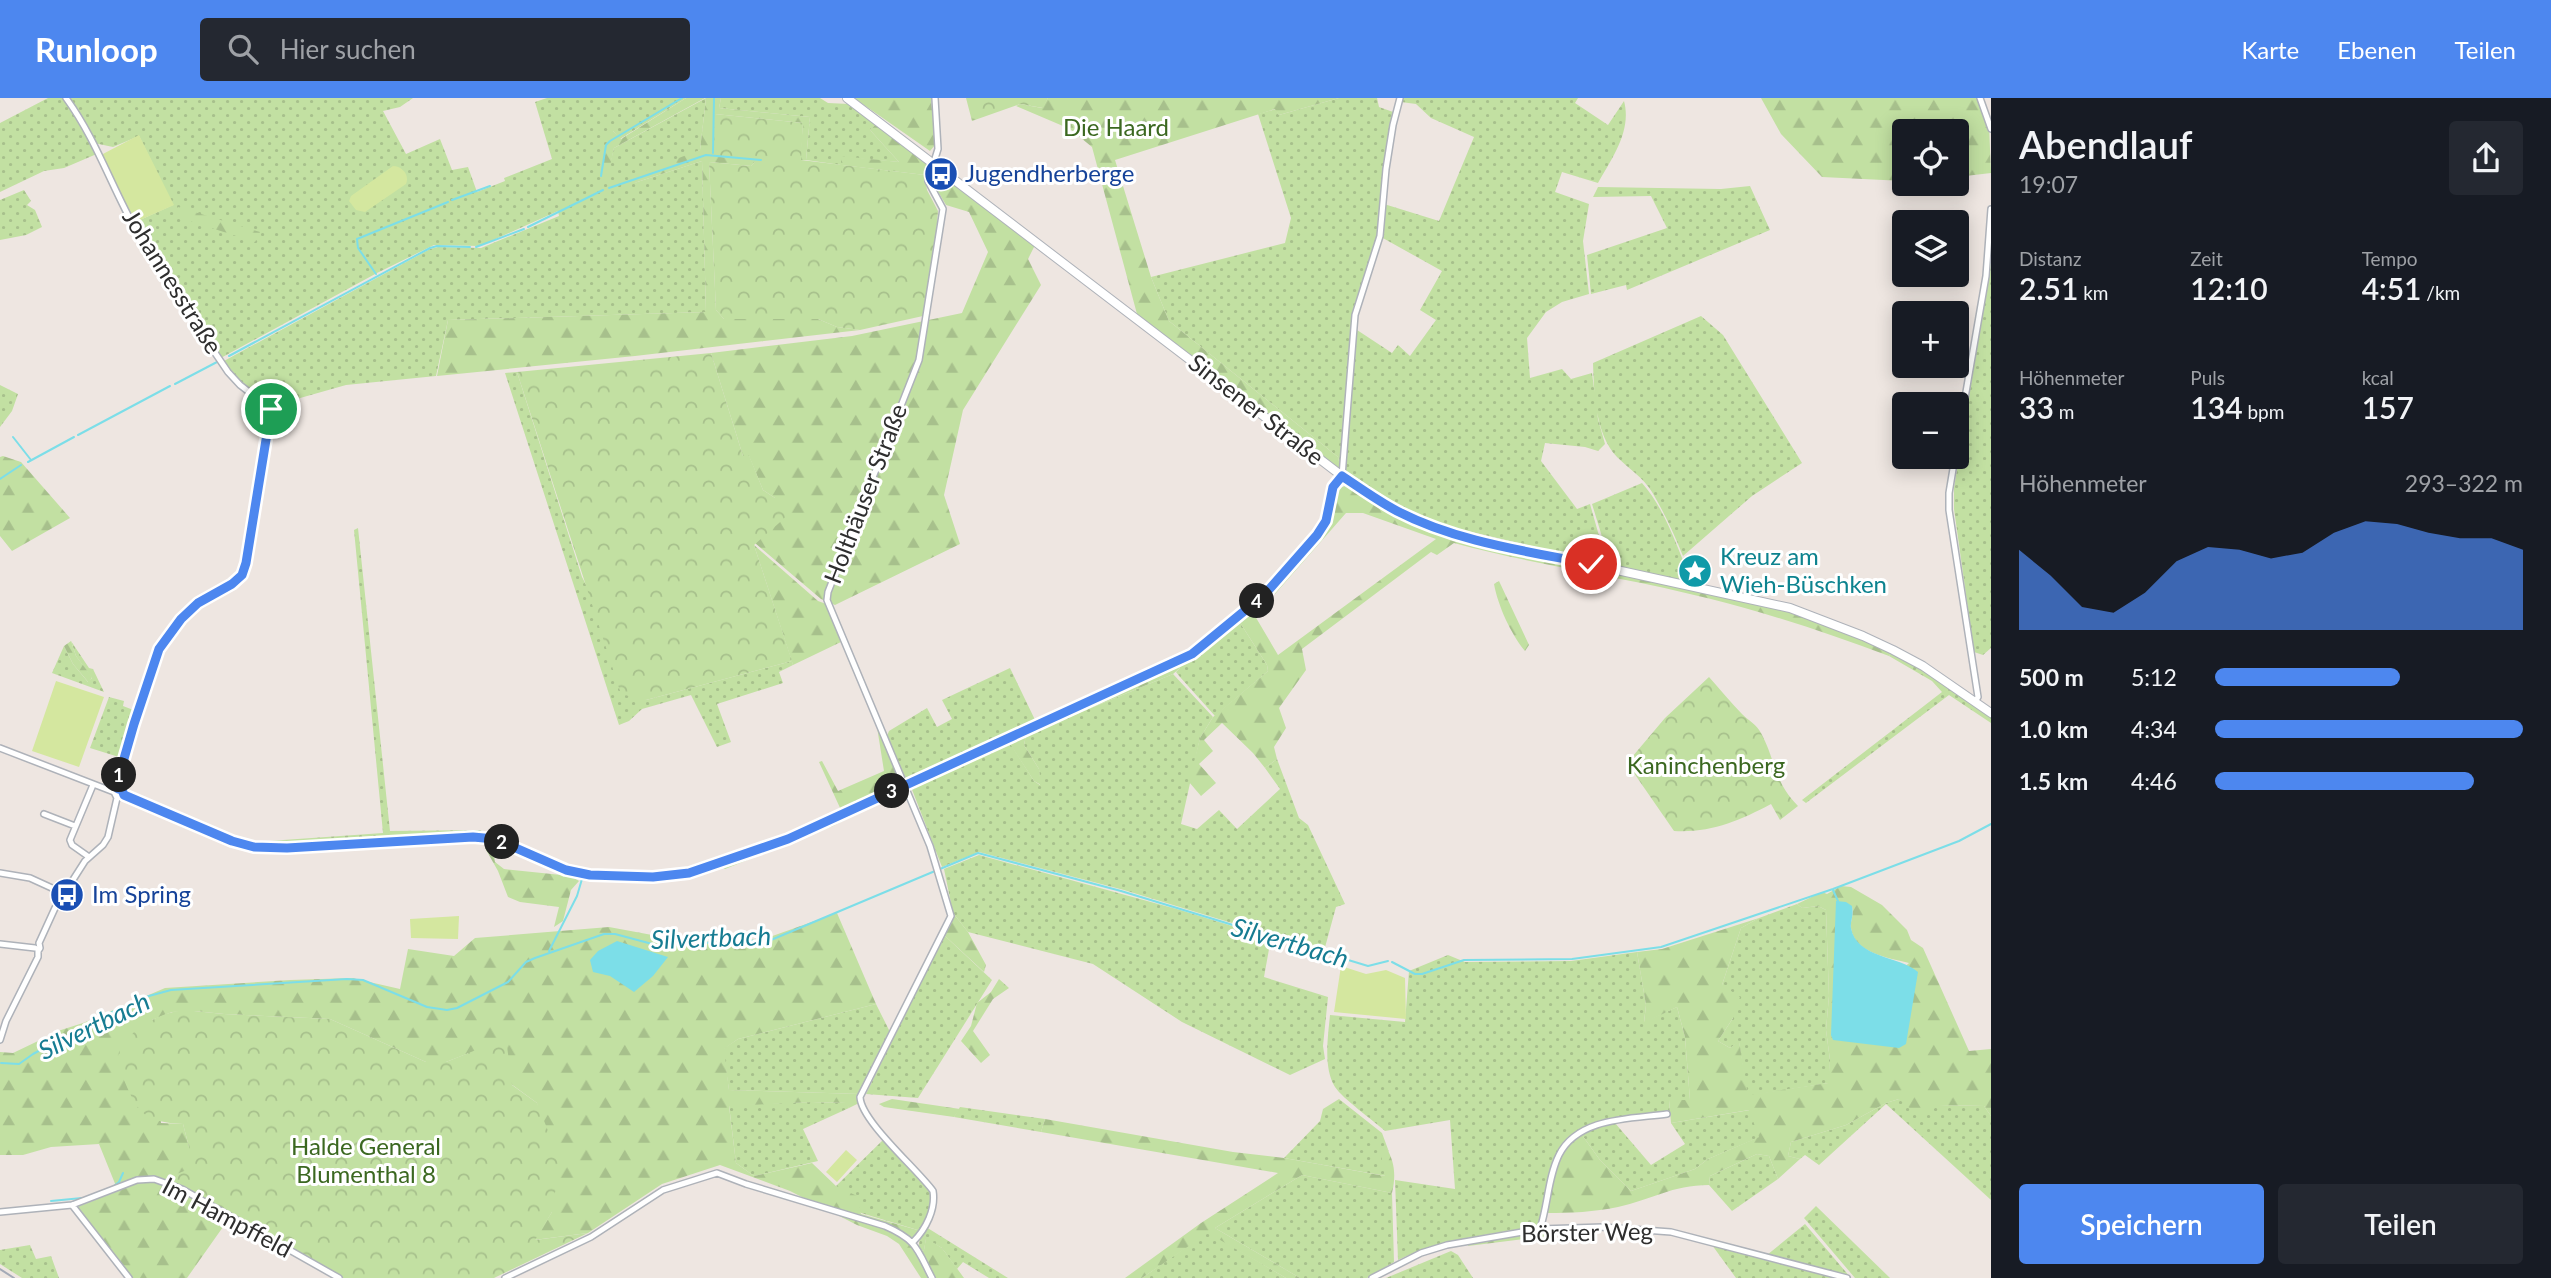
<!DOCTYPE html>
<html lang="de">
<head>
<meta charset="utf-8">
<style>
	body { margin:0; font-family:Lato,sans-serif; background:#242831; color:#f1f3f6; height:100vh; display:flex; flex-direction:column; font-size:26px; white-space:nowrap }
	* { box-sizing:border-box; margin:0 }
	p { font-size:23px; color:#9ea1a6 }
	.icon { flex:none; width:38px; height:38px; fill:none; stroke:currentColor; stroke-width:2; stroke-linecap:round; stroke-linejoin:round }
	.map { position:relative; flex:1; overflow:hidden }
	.side { display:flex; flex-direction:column; background:#171b24; width:560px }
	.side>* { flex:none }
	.buttons { position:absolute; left:1892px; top:21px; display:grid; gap:14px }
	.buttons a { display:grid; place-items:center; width:77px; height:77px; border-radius:7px; background:#171b24; box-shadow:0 4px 18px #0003; font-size:35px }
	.pin { position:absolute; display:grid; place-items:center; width:60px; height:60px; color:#fff; margin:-30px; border:4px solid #fff; border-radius:50%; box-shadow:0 2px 7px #0007 }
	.km { position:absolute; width:35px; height:35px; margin:-18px; border-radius:50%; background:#222; color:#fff; font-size:19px; line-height:35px; text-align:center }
	.round { display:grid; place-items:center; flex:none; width:74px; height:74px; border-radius:7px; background:#242831 }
	.head { display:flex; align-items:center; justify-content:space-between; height:119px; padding:0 28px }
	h1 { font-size:38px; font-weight:600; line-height:52px }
	.stats { display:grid; grid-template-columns:repeat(3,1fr); gap:10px; height:119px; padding:7px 28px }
	.stats div { display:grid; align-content:center }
	.stats b { font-size:30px; font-weight:600 }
	.stats small { font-size:19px; font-weight:400 }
	.stats p { font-size:19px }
	.chart { height:196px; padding:14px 28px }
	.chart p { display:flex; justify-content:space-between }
	.chart svg { width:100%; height:126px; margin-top:7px; fill:#4d87ef; opacity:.7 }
	.cta { display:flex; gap:14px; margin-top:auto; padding:14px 28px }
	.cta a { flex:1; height:80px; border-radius:7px; background:#4d87ef; color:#fff; font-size:28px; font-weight:600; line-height:80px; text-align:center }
	.cta a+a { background:#242831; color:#f1f3f6 }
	ul { padding:0 28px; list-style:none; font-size:23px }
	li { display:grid; grid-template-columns:112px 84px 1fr; align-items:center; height:52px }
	li i { height:18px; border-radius:9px; background:#4d87ef }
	header { display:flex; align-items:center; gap:42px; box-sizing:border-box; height:98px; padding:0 35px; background:#4d87ef; color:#fff }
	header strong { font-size:33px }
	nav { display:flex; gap:38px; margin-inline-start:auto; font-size:24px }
	.search { width:490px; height:63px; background:#242831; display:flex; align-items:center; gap:18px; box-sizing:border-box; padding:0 24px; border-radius:7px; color:#9ea1a6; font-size:26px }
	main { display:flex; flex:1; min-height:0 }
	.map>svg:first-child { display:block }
</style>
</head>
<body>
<header>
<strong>Runloop</strong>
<div class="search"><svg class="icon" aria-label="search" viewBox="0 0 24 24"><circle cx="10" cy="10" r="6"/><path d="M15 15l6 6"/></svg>Hier suchen</div>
<nav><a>Karte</a><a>Ebenen</a><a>Teilen</a></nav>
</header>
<main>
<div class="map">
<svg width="1991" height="1180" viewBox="0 0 1991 1180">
	<defs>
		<pattern id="grass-dots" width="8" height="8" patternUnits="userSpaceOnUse" patternTransform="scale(1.75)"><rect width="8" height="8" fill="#c2e0a2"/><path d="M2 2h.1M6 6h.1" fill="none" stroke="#a7c08c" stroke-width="1.8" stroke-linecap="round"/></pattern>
		<pattern id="forest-firs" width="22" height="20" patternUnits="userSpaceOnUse" patternTransform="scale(1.75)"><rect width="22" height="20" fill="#c2e0a2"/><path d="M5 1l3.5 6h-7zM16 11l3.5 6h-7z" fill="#a7c08c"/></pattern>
		<pattern id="park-crowns" width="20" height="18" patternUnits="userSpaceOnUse" patternTransform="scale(1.75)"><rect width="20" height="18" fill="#c2e0a2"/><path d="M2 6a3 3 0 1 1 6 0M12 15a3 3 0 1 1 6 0" fill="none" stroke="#a7c08c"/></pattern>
	</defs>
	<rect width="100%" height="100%" fill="#eee6e1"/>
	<path fill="url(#grass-dots)" d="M48,0H64L99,55L64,70L44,73L0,94V25Z
		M66,0H413L400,9L383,13L406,56L440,41L452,72L468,69L477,94L505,83L504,80L552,61L535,4L547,0H686L620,41L613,33L607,78L614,50L706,0L700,52L634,85L702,63L706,214L448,222L436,278L346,287L272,308L242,286L224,263L430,151L438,149L481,150L559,118L558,113L480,148L434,147L377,175L219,261L133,125L173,107L139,38L113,49L94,45Z
		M721,0H820L828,5L849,6L877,25L870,32L899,64L842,59L841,67L806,62L810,19L719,10Z
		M1339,0H1377L1379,9L1396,15L1379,138L1354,217L1341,373L1338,359L1169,223L1151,179L1285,145L1291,120L1258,16L1276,11L1279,17Z
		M1402,0H1578L1575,5L1608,27L1624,3C1632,33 1612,60 1598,85L1562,74L1555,94L1589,106L1583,143L1589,196L1562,204L1546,214L1527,240L1530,280L1562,271L1571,281L1592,275L1598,321L1605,346L1598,353L1585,349L1545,345L1541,363L1577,411L1590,406L1607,466L1438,426L1403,410L1345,373L1354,230L1392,255L1398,247L1410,258L1436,222L1420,212L1442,173L1381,139L1384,106L1439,123L1474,39L1431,20L1416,6L1401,4Z
		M1750,88L1770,132L1627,192L1626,187L1591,196L1587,157L1667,130L1651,98L1593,99L1598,89L1721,91Z
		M24,92L31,103L27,107L35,112L42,129L26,137L0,142V102Z
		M1991,163V550L1983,557L1974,554L1954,411V390Z
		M1701,218L1723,237L1802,365L1752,398L1683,458C1674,436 1664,414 1652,394C1643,379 1629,371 1617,359C1595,336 1594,294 1593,265Z
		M517,274L582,479L646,602L792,563L793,567L779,574L783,585L717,606L731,644L717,649L691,597L642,611L629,623L619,627L505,275Z
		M0,287L18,296L12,313L0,329Z
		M1642,385C1666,412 1678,452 1692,484L1611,468L1592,406Z
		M358,430L390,733L482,732L473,737L266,746L269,743L383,735L354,432Z
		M1239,523L1267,567L1268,573L1215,618L1180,579L1176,574L1180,570L1177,566L1213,545Z
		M71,543L89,570L93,571L104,594L52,575L64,548L73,566L88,584L92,580L76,558Z
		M1891,555L1923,572L1991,619V625L1949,597L1806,705L1802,702L1942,594L1932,583L1889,558Z
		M1010,570L1037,626L906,683L887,638L889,633L927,610L937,629L952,621L942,602Z
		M1173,576L1213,619L1200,640L1181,726L1197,731L1219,712L1237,731L1280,691L1265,670L1277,661L1299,720L1308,727L1345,806L1336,809L1324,853L1124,792L979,754L942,769L911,689L913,684L916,688L956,671L954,667L972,660L974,663L1010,645L1034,683L1040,687L1039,671L1024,647L1026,637Z
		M109,599L124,603L123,608L136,613L122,660L90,650Z
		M979,757L1180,812L1271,840L1264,879L1328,899L1323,948L1325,961L1290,977L1182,924L1093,866L968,834L953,815L944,771Z
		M1797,806L1802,810L1818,808L1826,812L1829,898L1826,932L1830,962L1829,985L1747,998L1739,944L1730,950L1718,943L1733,920L1722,887L1741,830L1759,820Z
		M944,837L992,882L918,1000L866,996Z
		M1637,854L1646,907L1644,924L1677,909L1685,939L1690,1002H1669L1670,1014L1592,1027L1557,1058L1544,1116L1538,1128C1490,1136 1442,1141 1398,1162L1395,1082L1455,1091L1450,1022L1385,1033C1373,1022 1343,1001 1335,989C1323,970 1328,938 1330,917L1405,924L1409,873L1448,857L1465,864L1571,863Z
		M876,906L890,934L860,996L729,992L723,951L738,941Z
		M1339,1001L1382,1035L1389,1054L1386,1050V1078L1284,1060L1320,1023L1323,1011Z
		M1899,1001L1939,1007L1984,1008L1991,1018V1102L1886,1006L1819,1067L1805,1057L1800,1061L1788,1058L1791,1044L1846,1027L1886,1005Z
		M812,1004L847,1005L849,1010L803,1031L818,1063L754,1078L736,1065L729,1007Z
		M960,1009L1045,1021L1041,1034L954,1019Z
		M1750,1012L1760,1039L1708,1061L1695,1071L1631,1093L1600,1062L1582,1037L1595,1030L1615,1025L1651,1067L1685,1046L1671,1025Z
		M885,1040L931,1094L932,1105L921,1133L861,1115L836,1088Z
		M1757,1056L1769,1058L1778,1081L1732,1113L1709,1087L1710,1078Z
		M1302,1077L1392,1095L1394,1164L1367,1180H1300L1215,1130Z
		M1816,1108L1890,1180H1855L1804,1120Z
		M1805,1126L1851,1180L1767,1157Z
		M926,1129L1008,1180H989L963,1164L957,1171L942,1150L926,1141L924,1152L918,1154L920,1139Z
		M1208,1134L1286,1180H1142Z
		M30,1147L36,1161L51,1158L59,1180H22L0,1166V1152Z
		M1712,1147L1838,1180H1736Z
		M1451,1153L1458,1157L1473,1180H1386Z"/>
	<path fill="url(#forest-firs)" fill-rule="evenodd" d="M686,0H705L614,50L608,78L600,76L612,32L621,41Z
		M706,0H721L719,10L810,19L806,62H800L803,25L715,16L756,63L751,68L709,64L716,212L724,221H818L837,229L860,232L635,258L437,278L448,222L706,214L702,63L634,85L631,78L700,52Z
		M854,0H931L935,47L930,53Z
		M1048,0H1339L1279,17L1275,11L1115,62L1151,179L1169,223L1338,359L1341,373L1137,216L1092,49L1070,31L1016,8L1020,6L1042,10Z
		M1761,0H1978L1989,27L1991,75L1957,79L1956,33H1904V83L1822,79L1781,36Z
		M877,25L928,63L925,77L841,67V58L899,64L870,32Z
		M944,76L1035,147L1028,161L1041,187L963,312L944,397L960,446L835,507L821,501L755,445L775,400L763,392L749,358H743L711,255L852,238L962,215L988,154L969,114L946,107L933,85Z
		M178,109L260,134L255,144L174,118Z
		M3,358L21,364L70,420L12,453L0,438V359Z
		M1345,388L1382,411L1440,436L1513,454L1755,503L1832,527L1891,555L1889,558C1830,536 1771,516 1711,501C1626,479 1539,468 1454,445L1437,457L1431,454L1302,551L1306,572L1279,610L1286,630L1274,649L1277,661L1265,670L1253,655L1222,625L1204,642L1213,653L1199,666L1216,685L1201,698L1189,684L1200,640L1213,619L1268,573L1267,567L1239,523L1266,500L1269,503L1255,518L1278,557L1436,441L1363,415H1346L1275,496L1272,494L1330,425L1339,390Z
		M754,447L818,503L829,507L843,543L793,567Z
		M1499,483L1529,547L1525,553C1511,536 1498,508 1494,486Z
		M71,543L76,558L92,579L89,585L73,566L64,548Z
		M1176,565L1180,570L1173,576L1074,617V613L1081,608Z
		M1071,613L1070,619L1026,637L1024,647L1039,671L1041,687L1034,683L1010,646L973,663L972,660Z
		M877,629L881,633L903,684L841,712L819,664L822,663L838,693L884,673Z
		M889,696L876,706L833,728L725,771L718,767L799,739Z
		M493,749L495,764L504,771L571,778L579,783L571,792L563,823L554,829L559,809L520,804L508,799L498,773L485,750Z
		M1841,788L1851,789L1882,807L1907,832L1911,842L1923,850L1969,953L1991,951V1018L1984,1008L1939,1007L1921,1020L1899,1001L1886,1005L1846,1027L1791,1044L1788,1058L1800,1061L1778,1081L1769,1058L1757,1056L1710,1078L1709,1087C1672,1087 1651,1102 1618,1109C1594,1114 1571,1115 1547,1115C1553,1084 1553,1056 1582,1037L1600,1062L1631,1093L1695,1071L1708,1061L1759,1039L1749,1012L1671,1025L1669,1002H1690L1685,939L1677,909L1644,925L1646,907L1637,854L1662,851L1759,820L1741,830L1722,887L1740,899L1733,920L1718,943L1730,950L1739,943L1748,997L1828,985L1830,962L1826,932L1829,898L1826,812L1818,808L1802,810L1797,806L1822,794L1827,796ZM1852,808C1854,820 1850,822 1851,830C1854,855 1889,860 1909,865L1831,937Z
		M837,815L876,906L738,941L724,951L729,992L860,996L859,1005L849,1010L846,1005L812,1004L729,1008L736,1065L754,1078L812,1065L836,1088L857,1098L861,1116L921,1133L911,1144L930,1180H921L899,1146L887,1138L857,1127L790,1093L720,1067L662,1086L588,1135L534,1142L552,1114L537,1005L469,955L446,964H426L330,921L224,916L194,913L172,914L152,922L161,1025L183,1026L189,1049V1072L163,1082L230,1119L187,1180H131L77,1109L118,1093L99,1046L51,1049L23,1057H0V954L13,955L61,932L83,925L165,890L290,882L352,880L400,891L408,851L454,858L475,840L609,829L690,844L764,841Z
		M953,815L968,834L986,867L984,874L944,837Z
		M999,881L1009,890L993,901L973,933L990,957L981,965L961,943L971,928L977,905L991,894Z
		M892,1001L960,1011L954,1019L884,1009L879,1006Z
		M1045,1021L1233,1054L1284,1060L1385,1078L1381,1057L1386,1049C1395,1064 1396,1078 1392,1095L1302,1077L1215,1130L1300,1180H1286L1208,1135L1142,1180H1125L1201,1125L1278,1075L1041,1034Z
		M1563,1132L1573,1135L1468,1148L1469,1145Z
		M926,1140L942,1150L964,1180H933L918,1154L924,1152Z"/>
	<path fill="url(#park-crowns)" d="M966,0H1048L1043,10L1020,6L972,23Z
		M715,16L803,25L801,62L925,77L927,92L938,113L935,149L923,218L860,232L837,229L818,221H724L716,212L709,64L751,68L755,64L714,58Z
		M711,255L743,358L749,357L763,392L775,400L787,418L754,447L792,563L646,602L621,596L517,274Z
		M1709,579C1720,591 1730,604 1742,616C1748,622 1757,627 1761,635C1776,663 1774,684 1798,708L1780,722L1771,706C1739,723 1711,735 1674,733L1627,665L1665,620Z
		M194,913L224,916L330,921L426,964H446L506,940L512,987L537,1005L560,1063L552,1114L535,1142L588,1135L494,1180H339L162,1082L189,1071V1049L183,1026C145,1024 138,1016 124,982C120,973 116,960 120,951C127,935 157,917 173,914C180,912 187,913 194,913Z"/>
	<path fill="#d4e79f" d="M139,37L174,107L133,125L101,57Z
		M393,68C402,68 410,77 406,86L365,114L356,112L349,103L351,98Z
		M56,583L104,599L79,669L32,653Z
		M459,818L458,841L411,840L410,821Z
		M1341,868L1366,876L1386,872L1405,880L1406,921L1334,914Z
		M846,1052L857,1062L837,1084L826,1074Z"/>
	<path fill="#7cdee8" d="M1836,803L1846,804L1852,808C1854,819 1850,823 1851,830C1856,860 1900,858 1918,874L1906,946L1899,950L1833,942L1831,937Z
		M617,843L668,859L653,878L634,894L610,878L593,874L590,862L598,853Z"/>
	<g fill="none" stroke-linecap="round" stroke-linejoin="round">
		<path stroke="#7cdee8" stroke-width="2" d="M713,55L714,0
			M601,78L606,47L610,43L682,0
			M609,90L706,57L761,62
			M452,102L490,88
			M528,129L603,92
			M476,149L524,131
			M376,176L358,150L357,141L448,104
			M229,258L430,150L437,148L470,149
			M175,286L217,264
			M78,337L170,288
			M13,339L31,362
			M28,364L74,339
			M0,381L21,367
			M940,771L978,755L1121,793L1368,868L1388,863
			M1833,792L1838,803
			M549,853L577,798L582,781
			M1392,864L1415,876H1422L1464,862L1572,861L1661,849L1833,791L1959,743L1991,726
			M1,965L19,966L33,956L106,917L149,898L171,892L347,881L363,882L427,909L447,912L457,910L508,884L526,864L535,860L604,836H615L656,847L771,842L935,773
			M114,1088L119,1084L123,1075
			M51,1103L82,1100"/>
		<g stroke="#aeb2b9" stroke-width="8">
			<path id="street" d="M1980,0L1991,31
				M1956,352L1986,178L1991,111
				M1955,359L1949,395V412L1978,599L1975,604
				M0,650L114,694
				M124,697L232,743L254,749L287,750L473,739L495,741L566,773L590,777L653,779L689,775L788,741L1192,556L1265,497L1317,437L1326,423L1333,389L1342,378L1355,217L1380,138L1386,71L1393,27L1400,0
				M44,716L75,728
				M89,759L72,747L70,742L93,687
				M0,775L30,780L65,796
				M0,846L35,850
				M0,942L6,923L38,859V853L40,850L39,845L55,810L85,763L103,747L108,739L117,700L114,694L118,691L117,685L134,626L159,551L181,521L198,505L232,486L242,477L246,465L271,311L240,287L228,274C197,228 164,182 137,134C112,90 96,41 66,0
				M72,1107L129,1180
				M0,1114L72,1107L137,1082L154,1081L182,1091L339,1180
				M1540,1131C1548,1107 1548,1079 1559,1057C1578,1019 1631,1021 1667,1016
				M913,1144C926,1131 936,1111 933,1093C917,1071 861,1023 860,999L951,818L930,748L827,502L828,494L919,262L943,111L928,83L938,51L935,0
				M505,1180L591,1139L663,1092L717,1075L746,1086L885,1128C917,1142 917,1151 932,1180
				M1372,1180L1421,1155L1447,1147L1540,1131L1603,1129L1671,1134L1847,1180"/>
		</g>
		<g stroke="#aeb2b9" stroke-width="10">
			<path id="secondary" d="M847,0L1342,378L1395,412L1431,428L1466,439L1790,510L1863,538L1893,552L1923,568L1991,615"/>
		</g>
		<use href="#street" stroke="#fff" stroke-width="5"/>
		<use href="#secondary" stroke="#fff" stroke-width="8"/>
		<path stroke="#a4aab6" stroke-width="2" d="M0,1171L14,1180"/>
	</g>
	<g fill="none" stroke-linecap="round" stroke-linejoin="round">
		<g stroke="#fff" stroke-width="14">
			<path id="route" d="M271,311L246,465L242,477L232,486L198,505L181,521L159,551L134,626L117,685L118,691L122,692L124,697L232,743L254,749L287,750L473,739L495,741L566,772L590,777L653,779L689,775L788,741L1192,556L1265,496L1317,437L1326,423L1333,389L1342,378C1360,390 1378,403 1397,413C1457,444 1526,453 1591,466"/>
		</g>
		<use href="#route" stroke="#4d87ef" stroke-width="9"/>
	</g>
	<defs>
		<g id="bus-disc" transform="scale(1.75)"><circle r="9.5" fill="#1a4fb4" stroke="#fff"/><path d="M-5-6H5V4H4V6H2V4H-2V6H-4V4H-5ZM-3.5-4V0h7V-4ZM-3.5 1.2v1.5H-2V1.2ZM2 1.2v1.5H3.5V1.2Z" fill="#fff"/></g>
		<g id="sight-disc" transform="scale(1.75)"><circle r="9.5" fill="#0f9aa8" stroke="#fff"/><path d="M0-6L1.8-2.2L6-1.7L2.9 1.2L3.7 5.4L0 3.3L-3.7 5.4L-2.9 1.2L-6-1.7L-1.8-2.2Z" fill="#fff"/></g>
	</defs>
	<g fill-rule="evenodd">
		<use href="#bus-disc" x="941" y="76"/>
		<use href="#sight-disc" x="1695" y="473"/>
		<use href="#bus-disc" x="67" y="797"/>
	</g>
	<g text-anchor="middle" stroke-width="6" stroke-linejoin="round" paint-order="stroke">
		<g font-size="24" fill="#3b6820" stroke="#fff">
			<text x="1116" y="38">Die Haard</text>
			<text x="1706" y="676">Kaninchenberg</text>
			<text x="366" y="1057">Halde General<tspan x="366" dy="28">Blumenthal 8</tspan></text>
		</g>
		<g font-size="24" fill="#164399" stroke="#fff" text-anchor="start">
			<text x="965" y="84">Jugendherberge</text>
			<text x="92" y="805">Im Spring</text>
		</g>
		<g font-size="24" fill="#2e2e2e" stroke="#fff">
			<text transform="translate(172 184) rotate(58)" y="8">Johannesstraße</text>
			<text transform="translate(1256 312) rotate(38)" y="8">Sinsener Straße</text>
			<text transform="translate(866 396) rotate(-69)" y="8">Holthäuser Straße</text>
			<text transform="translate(227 1120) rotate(28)" y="8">Im Hampffeld</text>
			<text transform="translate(1587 1135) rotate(-1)" y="8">Börster Weg</text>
		</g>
		<g font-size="24" fill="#0d838f" stroke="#fff" text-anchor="start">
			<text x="1720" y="467">Kreuz am<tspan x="1720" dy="28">Wieh-Büschken</tspan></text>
		</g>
		<g font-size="26" font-style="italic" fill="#167c92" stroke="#fff">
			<text transform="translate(711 840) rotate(-2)" y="9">Silvertbach</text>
			<text transform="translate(1290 845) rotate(16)" y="9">Silvertbach</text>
			<text transform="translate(94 928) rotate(-26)" y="9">Silvertbach</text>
		</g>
	</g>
</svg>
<div class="buttons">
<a><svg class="icon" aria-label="locate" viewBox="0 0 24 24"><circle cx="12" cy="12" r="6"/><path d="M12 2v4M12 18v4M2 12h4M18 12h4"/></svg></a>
<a><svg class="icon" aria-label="layers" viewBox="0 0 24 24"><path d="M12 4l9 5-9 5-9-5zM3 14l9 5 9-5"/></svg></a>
<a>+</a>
<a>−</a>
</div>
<div class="pin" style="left:271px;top:311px;background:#1e9e55"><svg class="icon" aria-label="arrive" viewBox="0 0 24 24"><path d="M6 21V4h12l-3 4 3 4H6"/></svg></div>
<div class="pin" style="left:1591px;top:466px;background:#d93025"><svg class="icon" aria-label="check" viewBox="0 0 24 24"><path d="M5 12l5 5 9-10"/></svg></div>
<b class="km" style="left:119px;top:677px">1</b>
<b class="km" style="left:502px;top:744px">2</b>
<b class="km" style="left:892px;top:693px">3</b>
<b class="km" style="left:1257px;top:503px">4</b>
</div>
<section class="side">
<div class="head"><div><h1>Abendlauf</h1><p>19:07</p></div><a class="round"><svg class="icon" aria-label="share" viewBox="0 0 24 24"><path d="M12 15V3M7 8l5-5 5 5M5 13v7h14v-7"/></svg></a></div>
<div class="stats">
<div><p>Distanz</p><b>2.51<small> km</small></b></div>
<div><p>Zeit</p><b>12:10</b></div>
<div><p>Tempo</p><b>4:51<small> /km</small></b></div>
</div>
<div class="stats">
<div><p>Höhenmeter</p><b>33<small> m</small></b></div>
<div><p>Puls</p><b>134<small> bpm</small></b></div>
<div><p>kcal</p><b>157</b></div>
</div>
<div class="chart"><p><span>Höhenmeter</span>293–322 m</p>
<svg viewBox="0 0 160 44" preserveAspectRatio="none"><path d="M0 44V16L10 25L20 36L30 38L40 31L50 20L60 15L70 16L80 19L90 17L100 10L110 6L120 7L130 10L140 12L150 12L160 16V44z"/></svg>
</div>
<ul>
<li><b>500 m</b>5:12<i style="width:60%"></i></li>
<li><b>1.0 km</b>4:34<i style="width:100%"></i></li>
<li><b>1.5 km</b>4:46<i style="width:84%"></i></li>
</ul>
<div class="cta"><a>Speichern</a><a>Teilen</a></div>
</section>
</main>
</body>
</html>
